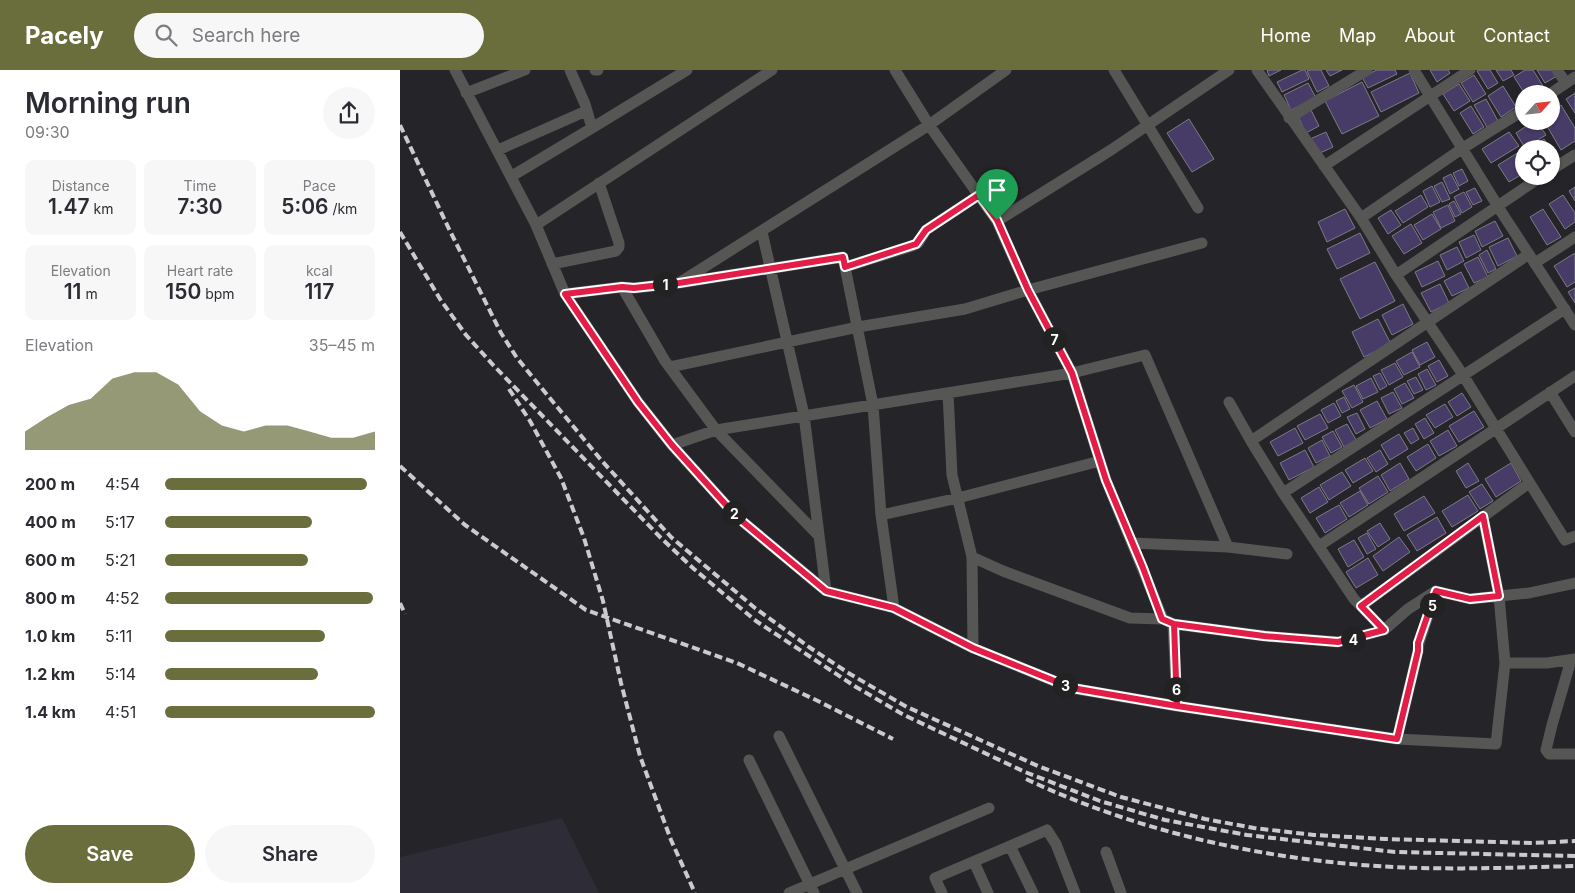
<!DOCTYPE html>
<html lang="en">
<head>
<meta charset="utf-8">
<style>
	body { margin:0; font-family:Inter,sans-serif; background:#f7f7f7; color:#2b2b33; height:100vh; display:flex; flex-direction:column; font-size:19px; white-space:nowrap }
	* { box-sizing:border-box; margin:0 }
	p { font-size:16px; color:#7c7c81 }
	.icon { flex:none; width:28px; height:28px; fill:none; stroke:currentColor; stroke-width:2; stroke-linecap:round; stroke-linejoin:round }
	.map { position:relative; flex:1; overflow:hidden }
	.panel { display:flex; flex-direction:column; background:#fff; width:400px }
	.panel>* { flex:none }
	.needle { width:32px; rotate:63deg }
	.buttons { position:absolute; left:1115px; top:15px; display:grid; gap:10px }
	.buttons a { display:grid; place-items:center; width:45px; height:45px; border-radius:50%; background:#fff; box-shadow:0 1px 4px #0004; font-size:25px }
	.pin { position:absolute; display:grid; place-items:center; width:42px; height:42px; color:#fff; margin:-51px -21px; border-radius:50% 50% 50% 0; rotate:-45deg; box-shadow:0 0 5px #0007 }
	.pin .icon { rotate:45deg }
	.km { position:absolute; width:25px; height:25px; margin:-12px; border-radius:50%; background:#222; color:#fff; font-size:14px; line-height:25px; text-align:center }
	.round { display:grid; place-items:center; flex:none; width:52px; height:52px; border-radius:26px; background:#f7f7f7 }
	.headline { display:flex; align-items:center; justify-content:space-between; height:85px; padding:0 25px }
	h1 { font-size:28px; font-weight:600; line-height:38px }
	.stats { display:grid; grid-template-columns:repeat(3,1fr); gap:8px; height:85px; padding:5px 25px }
	.stats div { display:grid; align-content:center; border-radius:10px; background:#f7f7f7; text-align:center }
	.stats b { font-size:21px; font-weight:600 }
	.stats small { font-size:14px; font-weight:400 }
	.stats p { font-size:14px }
	.chart { height:140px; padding:10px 25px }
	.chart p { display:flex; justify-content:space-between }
	.chart svg { width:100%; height:90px; margin-top:5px; fill:#6a6e3c; opacity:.7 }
	.cta { display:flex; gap:10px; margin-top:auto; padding:10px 25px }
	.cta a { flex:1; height:58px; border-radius:30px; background:#6a6e3c; color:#fff; font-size:20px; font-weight:600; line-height:58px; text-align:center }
	.cta a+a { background:#f7f7f7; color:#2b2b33 }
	ul { padding:0 25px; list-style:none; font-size:16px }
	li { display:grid; grid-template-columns:80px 60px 1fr; align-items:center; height:38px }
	li i { height:12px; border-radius:6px; background:#6a6e3c }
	header { display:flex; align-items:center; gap:30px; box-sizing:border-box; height:70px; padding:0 25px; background:#6a6e3c; color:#fff }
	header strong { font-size:24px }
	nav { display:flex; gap:28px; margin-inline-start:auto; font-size:18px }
	.search { width:350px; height:45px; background:#f7f7f7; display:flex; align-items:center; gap:12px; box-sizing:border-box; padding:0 18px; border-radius:28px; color:#7c7c81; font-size:19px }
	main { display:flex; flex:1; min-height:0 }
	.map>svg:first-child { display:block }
</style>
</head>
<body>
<header>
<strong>Pacely</strong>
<div class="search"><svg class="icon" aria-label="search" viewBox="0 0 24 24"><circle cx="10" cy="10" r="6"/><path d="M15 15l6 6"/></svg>Search here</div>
<nav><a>Home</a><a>Map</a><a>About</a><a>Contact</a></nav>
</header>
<main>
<section class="panel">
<div class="headline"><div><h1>Morning run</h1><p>09:30</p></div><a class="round"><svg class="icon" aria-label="share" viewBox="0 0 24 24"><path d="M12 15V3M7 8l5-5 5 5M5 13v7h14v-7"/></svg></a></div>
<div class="stats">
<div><p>Distance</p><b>1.47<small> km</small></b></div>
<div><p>Time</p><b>7:30</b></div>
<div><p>Pace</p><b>5:06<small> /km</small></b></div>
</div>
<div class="stats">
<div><p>Elevation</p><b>11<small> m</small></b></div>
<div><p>Heart rate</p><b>150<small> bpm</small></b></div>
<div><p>kcal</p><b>117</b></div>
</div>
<div class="chart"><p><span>Elevation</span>35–45 m</p>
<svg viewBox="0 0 160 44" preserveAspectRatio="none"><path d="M0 44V35L10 28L20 22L30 19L40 9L50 6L60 6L70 12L80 25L90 32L100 35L110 32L120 32L130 35L140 38L150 38L160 35V44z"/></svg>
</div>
<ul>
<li><b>200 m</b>4:54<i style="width:96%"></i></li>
<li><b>400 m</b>5:17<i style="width:70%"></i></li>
<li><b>600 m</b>5:21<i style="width:68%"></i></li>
<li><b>800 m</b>4:52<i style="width:99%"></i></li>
<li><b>1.0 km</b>5:11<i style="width:76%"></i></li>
<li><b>1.2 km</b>5:14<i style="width:73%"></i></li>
<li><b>1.4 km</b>4:51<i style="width:100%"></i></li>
</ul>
<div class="cta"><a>Save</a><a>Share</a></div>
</section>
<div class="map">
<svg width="1175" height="823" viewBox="0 0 1175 823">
	<rect width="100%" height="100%" fill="#252429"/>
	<path fill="#2e2c37" d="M162,748L199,823H0V787Z"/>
	<path fill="#473c68" stroke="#7c7b82" d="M867,0H881L869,6Z
		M902,0H905L909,9L882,22L877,12Z
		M910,0H921L929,16L917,22L907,1Z
		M926,0H942L930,6Z
		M977,0H995L997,4L968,18L962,7Z
		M1030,0H1048L1050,3L1037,12Z
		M1079,0H1090L1098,13L1088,19L1077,1Z
		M1096,0H1111L1114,5L1103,11Z
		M1125,0H1133L1143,16L1130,24H1125L1114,7Z
		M1137,0H1154L1157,6L1145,13Z
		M1010,3L1019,23L981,42L971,22Z
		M1074,5L1086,24L1073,32L1061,13Z
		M962,12L979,46L942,64L925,31Z
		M908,13L916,28L891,40L884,25Z
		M1059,14L1070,31L1054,41L1043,24Z
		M1103,16L1116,37L1101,47L1088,26Z
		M1175,23V43L1166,29Z
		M1086,29L1098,51L1087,57L1074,35Z
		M1161,35L1175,58V71L1161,80L1144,51H1151V41Z
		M1071,36L1084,57L1073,64L1060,43Z
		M911,40L919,56L906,63L898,47Z
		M789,49L814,89L792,102L767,63Z
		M1134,51H1137L1146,65L1125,78L1116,63Z
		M926,62L933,77L918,84L910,69Z
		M1109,62L1119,76L1091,93L1082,79Z
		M1144,69L1150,79H1129Z
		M1119,82L1124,90V103L1109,112L1098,95Z
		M1062,99L1068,111L1059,116L1053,103Z
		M1051,104L1059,119L1050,124L1043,108Z
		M1042,112L1050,129L1042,132L1034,116Z
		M1032,116L1040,132L1030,137L1023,121Z
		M1175,117V131L1169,121Z
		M1075,118L1082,131L1073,135L1066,122Z
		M1064,122L1072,137L1062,143L1054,127Z
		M1021,125L1028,137L1003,153L995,141Z
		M1163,125L1175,143V152L1165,159L1149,134Z
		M1054,131L1061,144L1055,147L1049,134Z
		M1048,135L1055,151L1041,158L1033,142Z
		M945,139L955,158L927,172L918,152Z
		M1143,139L1161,167L1147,175L1130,147Z
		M991,140L1001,155L988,164L978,148Z
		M1032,144L1041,159L1023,170L1014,155Z
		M1095,151L1103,166L1082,177L1075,161Z
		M1011,154L1022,173L1004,184L992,166Z
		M960,163L970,183L937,199L927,179Z
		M1074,165L1081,180L1066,188L1059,172Z
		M1108,168L1117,186L1098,196L1089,177Z
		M1057,177L1064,191L1047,200L1040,185Z
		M1087,180L1096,199L1088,203L1079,185Z
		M1175,183V212L1167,217L1154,196Z
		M1078,187L1088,207L1074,213L1064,194Z
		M1038,191L1045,206L1022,217L1015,202Z
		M975,192L995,231L960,249L940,209Z
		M1061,202L1069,218L1052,226L1044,211Z
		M1040,214L1049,233L1031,242L1021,223Z
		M1175,218V233L1168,222Z
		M1003,234L1013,254L992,265L982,245Z
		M978,249L991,274L964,287L952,262Z
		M1027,272L1035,287L1020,295L1012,280Z
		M1012,282L1020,297L1004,305L996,291Z
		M1039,290L1048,306L1037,312L1028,296Z
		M995,293L1003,307L989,315L981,300Z
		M1027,299L1036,315L1026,320L1018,304Z
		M980,303L987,316L980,320L973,306Z
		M1016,307L1023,320L1014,324L1007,311Z
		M971,308L978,322L963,329L956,316Z
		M1005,313L1014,328L1002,334L994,319Z
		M954,315L963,332L952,338L942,321Z
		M993,322L1002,338L989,344L981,328Z
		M1062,323L1071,337L1057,346L1048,332Z
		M944,327L950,339L942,343L936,331Z
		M977,331L987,349L970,358L960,340Z
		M934,333L941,346L928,353L921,340Z
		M1045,334L1053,347L1035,358L1026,345Z
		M1074,341L1084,357L1059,372L1049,356Z
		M957,343L965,359L956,364L947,347Z
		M920,344L928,358L905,370L897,356Z
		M1025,348L1034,363L1024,369L1015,354Z
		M947,354L956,370L944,377L935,360Z
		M895,358L903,373L878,386L870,372Z
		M1013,358L1019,369L1011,374L1004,363Z
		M1048,360L1057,376L1039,386L1030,371Z
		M933,361L942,377L931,383L922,367Z
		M999,364L1008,379L990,390L981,375Z
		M922,370L930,386L916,393L908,378Z
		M1028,374L1036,388L1016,401L1007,387Z
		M905,380L914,397L889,410L880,393Z
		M980,380L988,394L976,402L967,388Z
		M965,388L973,401L953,413L945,400Z
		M1000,393L1009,409L990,421L981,405Z
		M1068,393L1079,411L1066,418L1056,401Z
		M1111,393L1121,411L1096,427L1085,409Z
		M942,402L951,416L929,430L920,415Z
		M978,406L988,422L969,434L959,418Z
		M1082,414L1093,431L1080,439L1069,422Z
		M919,417L928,432L910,443L901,428Z
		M960,421L968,435L949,447L940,433Z
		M1068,425L1078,441L1052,457L1042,441Z
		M1024,426L1035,443L1004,461L994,444Z
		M939,435L947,449L925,463L916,448Z
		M1037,447L1046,463L1017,481L1007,465Z
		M980,453L990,469L978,477L967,461Z
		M967,463L976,479L967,484L958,468Z
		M999,467L1010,482L983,501L973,486Z
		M954,470L964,487L948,497L938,479Z
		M968,488L978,505L956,518L946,502Z"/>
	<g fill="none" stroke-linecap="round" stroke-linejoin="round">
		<path stroke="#565754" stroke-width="11" d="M55,0L136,155L165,224L222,217L234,218L279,213L529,55L606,0
			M195,0H198
			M495,0L529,55L597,151L628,220L672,303L706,410L763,549
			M714,0L798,138
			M857,0L961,148L996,205L1063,305L1165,470L1175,466
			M1014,0L1102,143L1175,255
			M1157,0L1166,13
			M66,23L125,0
			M1150,24L1175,7
			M889,48L967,0
			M192,58L287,0
			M98,80L186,41
			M924,96L1070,0
			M1151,100L1175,85
			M112,106L192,58L185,34L170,0
			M961,148L1063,78L1124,40
			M597,151L711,80L829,0
			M136,155L372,0
			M362,162L404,345L426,521
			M1135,193L1175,167
			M152,194L216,181L219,177V173L199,113
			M445,197L512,176L518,173L526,160L579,125
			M996,205L1142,106
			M279,213L443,187L473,335L481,445L494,538L573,578L671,618L777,636
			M222,217L265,291L316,360L672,303L745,285L828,477
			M165,224L238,332L272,375
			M270,297L458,257L565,239L628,220L802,173
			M1150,322L1175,362
			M548,323L552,405L572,487L603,501L730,548L763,549L773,554L865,566L938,572L984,560L1008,539L1036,521L1070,529L1129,523L1175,513
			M829,332L851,371
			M883,423L1165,239
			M481,445L558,428L700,391
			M419,466L316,360L272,375L336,446L426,521L494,538
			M732,473L828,477L887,484
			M919,476L1175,306
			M572,487L573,578
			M961,536L1129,413
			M773,554L777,636L997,669L1018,581L1019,573L1036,521
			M984,560L954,529L883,423L851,371L1129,184
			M1171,590L1152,655L1146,680L1149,684H1175
			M1105,593H1147L1175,589
			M379,666L457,823
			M997,669L1096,674L1105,593L1099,526L1083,447
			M349,690L414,823
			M706,782L721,823
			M574,792L588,823
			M389,823L589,738
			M542,823L535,808L610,776
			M633,823L610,776L647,760L656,774L675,823"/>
		<path stroke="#cbcace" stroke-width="4" stroke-dasharray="8 4" stroke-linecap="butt" d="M0,55L49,159L101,263L117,288L144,321L202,391L271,467L355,538L409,577L450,604L507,637L638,696L721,727L805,749L854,758L914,765L986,769L1132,773L1175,771
			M0,162L40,229L66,265L94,296L261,468L294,499L356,551L456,617L504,645L625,702L700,731L765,750L847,765L995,782L1175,786
			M109,319L130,351L161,408L184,468L203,531L221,613L240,686L271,770L295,823
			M0,396L65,455L186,540L337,593L418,631L493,669
			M0,533L5,544
			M626,709C728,757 839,784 951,794C1025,801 1101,798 1175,796"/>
	</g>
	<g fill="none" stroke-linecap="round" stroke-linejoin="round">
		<g stroke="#fff" stroke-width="10">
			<path id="route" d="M597,150L579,125L526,160L516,174L445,197L443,187L279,213L234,218L222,217L165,224L238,332L272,375L336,446L426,521L494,538L573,578L672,618L777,636L774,554L864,566L938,572L984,560L961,536L1083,446L1099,526L1070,529L1036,521L1018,573V581L997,669L777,636L774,554L762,549L743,498L706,410L672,303L628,220L597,150"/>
		</g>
		<use href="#route" stroke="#e11d48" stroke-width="6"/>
	</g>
</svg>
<div class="buttons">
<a><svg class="needle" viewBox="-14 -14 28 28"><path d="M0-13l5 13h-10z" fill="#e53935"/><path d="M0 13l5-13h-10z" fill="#7c7c81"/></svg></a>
<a><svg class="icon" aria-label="locate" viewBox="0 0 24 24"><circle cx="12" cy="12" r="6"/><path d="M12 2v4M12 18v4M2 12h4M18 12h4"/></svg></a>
</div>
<div class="pin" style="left:597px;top:150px;background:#1e9e55"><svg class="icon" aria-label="arrive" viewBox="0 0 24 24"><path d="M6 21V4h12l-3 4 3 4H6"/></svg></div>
<b class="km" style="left:265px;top:214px">1</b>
<b class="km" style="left:334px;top:443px">2</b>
<b class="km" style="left:665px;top:615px">3</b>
<b class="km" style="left:953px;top:569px">4</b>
<b class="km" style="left:1032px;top:535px">5</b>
<b class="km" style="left:776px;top:619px">6</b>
<b class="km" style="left:654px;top:269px">7</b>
</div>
</main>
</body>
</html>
